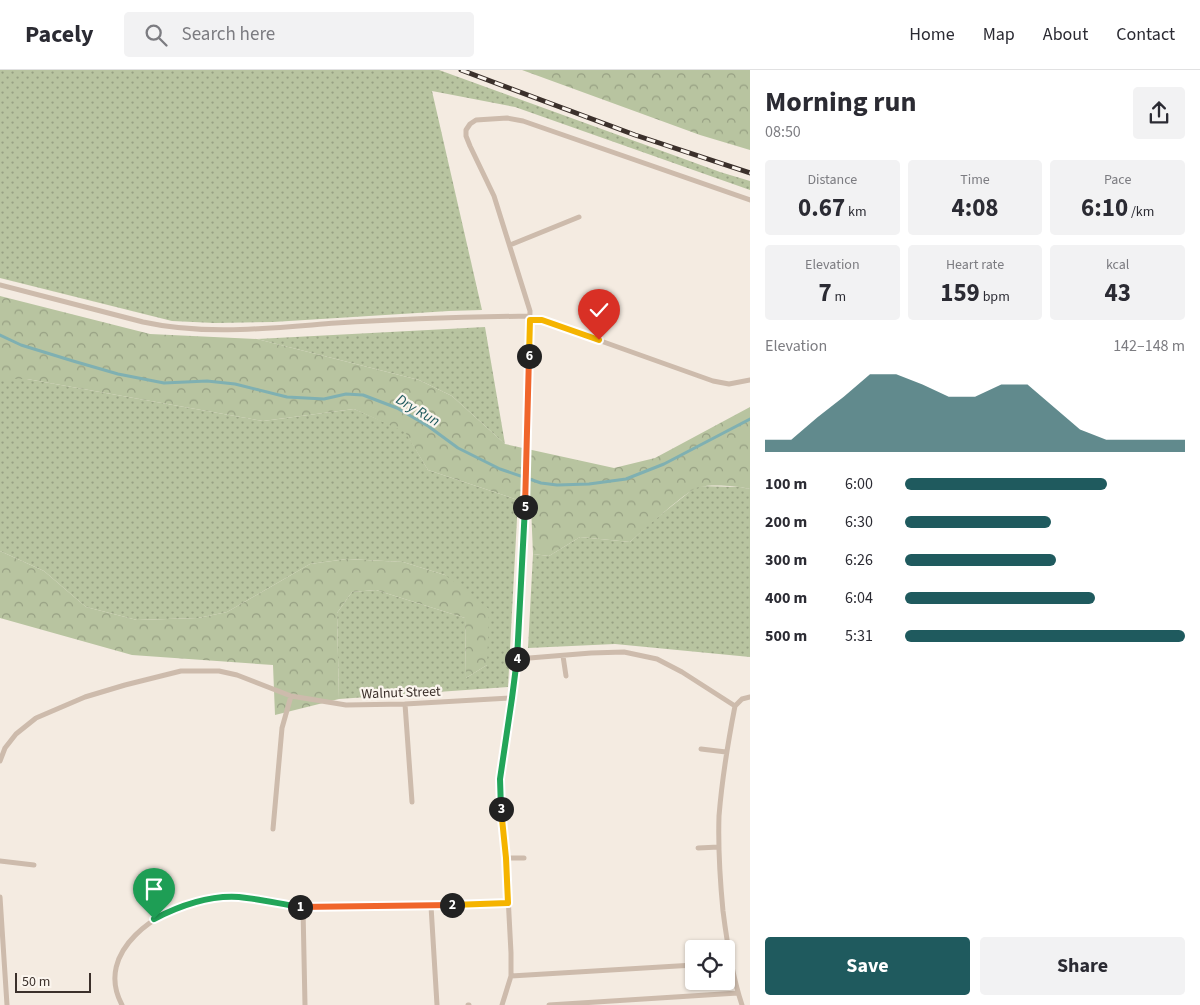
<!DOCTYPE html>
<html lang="en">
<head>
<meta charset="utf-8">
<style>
	body { margin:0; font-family:"Source Sans 3",sans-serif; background:#f2f2f3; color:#2b2b33; height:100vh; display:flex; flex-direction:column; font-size:19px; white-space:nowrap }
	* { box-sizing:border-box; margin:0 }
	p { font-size:16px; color:#7c7c81 }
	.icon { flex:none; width:28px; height:28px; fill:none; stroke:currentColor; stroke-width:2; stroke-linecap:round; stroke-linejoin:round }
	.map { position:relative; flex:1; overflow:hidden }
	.sheet { display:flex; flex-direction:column; background:#fff; width:450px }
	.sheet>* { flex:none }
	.tools { position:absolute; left:685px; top:870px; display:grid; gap:10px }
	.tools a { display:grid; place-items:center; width:50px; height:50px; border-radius:5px; background:#fff; box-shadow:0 1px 4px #0004; font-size:25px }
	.scale { position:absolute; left:15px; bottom:12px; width:76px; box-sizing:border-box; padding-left:5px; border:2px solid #3b302b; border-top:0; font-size:14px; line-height:18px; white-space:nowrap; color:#3b302b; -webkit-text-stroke:4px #fbf5ee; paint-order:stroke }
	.pin { position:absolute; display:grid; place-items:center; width:42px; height:42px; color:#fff; margin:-51px -21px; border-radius:50% 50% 50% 0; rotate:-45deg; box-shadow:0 0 5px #0007 }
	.pin .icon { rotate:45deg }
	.km { position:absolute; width:25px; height:25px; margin:-12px; border-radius:50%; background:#222; color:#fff; font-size:14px; line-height:25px; text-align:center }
	.round { display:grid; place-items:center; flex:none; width:52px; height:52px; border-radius:5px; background:#f2f2f3 }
	.head { display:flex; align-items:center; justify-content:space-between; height:85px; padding:0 15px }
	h1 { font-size:28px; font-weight:700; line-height:38px }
	.stats { display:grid; grid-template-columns:repeat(3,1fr); gap:8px; height:85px; padding:5px 15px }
	.stats div { display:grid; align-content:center; border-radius:5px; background:#f2f2f3; text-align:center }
	.stats b { font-size:25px; font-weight:700 }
	.stats small { font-size:14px; font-weight:400 }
	.stats p { font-size:14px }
	.chart { height:140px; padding:10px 15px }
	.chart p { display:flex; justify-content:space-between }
	.chart svg { width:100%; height:90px; margin-top:5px; fill:#1f5a5e; opacity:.7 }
	.action { display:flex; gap:10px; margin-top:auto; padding:10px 15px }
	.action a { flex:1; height:58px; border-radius:5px; background:#1f5a5e; color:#fff; font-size:20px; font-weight:700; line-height:58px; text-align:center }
	.action a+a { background:#f2f2f3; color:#2b2b33 }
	ul { padding:0 15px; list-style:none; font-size:16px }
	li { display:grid; grid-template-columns:80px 60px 1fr; align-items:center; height:38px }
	li i { height:12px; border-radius:6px; background:#1f5a5e }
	header { display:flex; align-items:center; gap:30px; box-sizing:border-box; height:70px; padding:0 25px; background:#fff; border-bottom:1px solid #e1e1e2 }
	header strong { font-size:24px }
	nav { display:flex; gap:28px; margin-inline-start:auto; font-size:18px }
	.search { width:350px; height:45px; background:#f2f2f3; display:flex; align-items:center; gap:12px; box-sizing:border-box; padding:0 18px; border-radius:5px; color:#7c7c81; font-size:19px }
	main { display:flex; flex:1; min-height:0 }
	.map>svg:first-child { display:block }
</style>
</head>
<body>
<header>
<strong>Pacely</strong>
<div class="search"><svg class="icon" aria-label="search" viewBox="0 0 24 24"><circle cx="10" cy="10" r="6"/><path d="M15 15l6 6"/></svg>Search here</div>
<nav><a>Home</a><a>Map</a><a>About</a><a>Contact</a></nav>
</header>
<main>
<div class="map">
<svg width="750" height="935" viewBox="0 0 750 935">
	<defs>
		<pattern id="grass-dots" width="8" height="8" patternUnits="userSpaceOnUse" patternTransform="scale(1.25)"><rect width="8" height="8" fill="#b8c4a0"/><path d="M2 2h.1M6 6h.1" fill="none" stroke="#97a083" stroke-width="1.8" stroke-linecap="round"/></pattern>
		<pattern id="forest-crowns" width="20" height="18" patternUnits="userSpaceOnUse" patternTransform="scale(1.25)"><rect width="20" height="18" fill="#b8c4a0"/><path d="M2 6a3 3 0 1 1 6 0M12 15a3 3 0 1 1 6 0" fill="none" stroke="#97a083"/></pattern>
	</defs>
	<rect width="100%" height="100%" fill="#f4ebe1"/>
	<path fill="url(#grass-dots)" d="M0,0H439L720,102L750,111V120L515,37L432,21L482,240L449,241L273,252L215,253L172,251L0,208Z
		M485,257L505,374L452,326L419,310L257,269Z
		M0,309H27L263,351L354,339L405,361L428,400L518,430L508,617L339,629L337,543L352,522L376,520L465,548L466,608L487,595L445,505L403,492L347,489L310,494L227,542L198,548L137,550L86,537L44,501L0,481Z
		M697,416L740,417L750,419V587L615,574L528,578L533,484L549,486L580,467L630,472L649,454Z"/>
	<path fill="url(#forest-crowns)" d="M522,0H750V80L700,65Z
		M0,226L150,264L257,269L419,310L452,326L505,374L614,398L655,388L750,337V419C736,416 714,414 699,417C690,418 640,463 630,472L580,467L549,486L533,484L531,436L518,430L428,400L405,362L354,339L263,351L27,309H0Z
		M0,481L44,501L86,537L137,550L198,548L227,542L310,494L347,489L403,492L445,505L489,539L487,595L466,608L465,548L376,520L352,522L337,543L339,629L275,645L273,595L132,585L0,548Z"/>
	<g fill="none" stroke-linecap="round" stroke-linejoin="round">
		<path stroke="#7fb0b2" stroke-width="3" d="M0,265L21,275L73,291L118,304L164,313L207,311L235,314L287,327L324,329L346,324L363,325L397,338L428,356L458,378L500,399L541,413L557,415L589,414L626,409L664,394L750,349"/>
		<path stroke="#cdbbac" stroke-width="5" d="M510,175L579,147
			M0,215L143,252C207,266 271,258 336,253C401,249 465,247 530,246
			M530,249L542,250L713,311L729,314L750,310
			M563,586L566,606
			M517,589L591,583L624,582L657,589L682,602L735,636C728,672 722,709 719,746C718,778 720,810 723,841C727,873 732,905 742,935
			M405,634L412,732
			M735,636L742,629L750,627
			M701,679L726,682
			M0,691L5,678L16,664L36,648L85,627L125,615L181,601H219L237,605L291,626L346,635L405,634L512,628
			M273,759L282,658L291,626
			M698,778L719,777
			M506,788H524
			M0,791L34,795
			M0,827L7,935
			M431,836L437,935
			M303,838L305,935
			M511,906L694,895
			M122,935C93,881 159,838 205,829C239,823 269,835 303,838C323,840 344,837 364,837C412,837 460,835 509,833
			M468,935H469
			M502,935L511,906V883L506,788L502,753L500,709L517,589L525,439L530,241L494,126L470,76L466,66V60L470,54L476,50L507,48L523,51L750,130
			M549,935L738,923"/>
		<g stroke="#3b302b" stroke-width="5">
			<path id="rail" d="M461,0L635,65L750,103"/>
		</g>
		<use href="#rail" stroke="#fbf5ee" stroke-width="3" stroke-dasharray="9" stroke-linecap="butt"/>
	</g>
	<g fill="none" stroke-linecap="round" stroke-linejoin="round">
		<g stroke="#fff" stroke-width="10">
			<path id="split-1" d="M154,849C179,836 210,825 239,827C260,829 280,834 300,837"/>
		</g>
		<g stroke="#fff" stroke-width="10">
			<path id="split-2" d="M300,837L452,835"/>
		</g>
		<g stroke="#fff" stroke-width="10">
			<path id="split-3" d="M452,835L508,833L506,788L501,739"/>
		</g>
		<g stroke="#fff" stroke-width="10">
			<path id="split-4" d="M501,739L500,709L512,628L517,589"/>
		</g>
		<g stroke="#fff" stroke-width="10">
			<path id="split-5" d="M517,589L525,437"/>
		</g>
		<g stroke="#fff" stroke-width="10">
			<path id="split-6" d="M525,437L529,286"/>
		</g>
		<g stroke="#fff" stroke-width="10">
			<path id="split-7" d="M529,286L530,250H542L599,270"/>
		</g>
		<use href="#split-1" stroke="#22a559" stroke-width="6"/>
		<use href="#split-2" stroke="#f0652b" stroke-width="6"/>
		<use href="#split-3" stroke="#f5b400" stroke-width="6"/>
		<use href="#split-4" stroke="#22a559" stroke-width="6"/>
		<use href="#split-5" stroke="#22a559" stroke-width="6"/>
		<use href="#split-6" stroke="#f0652b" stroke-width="6"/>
		<use href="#split-7" stroke="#f5b400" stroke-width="6"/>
	</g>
	<g text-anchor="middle" stroke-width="4.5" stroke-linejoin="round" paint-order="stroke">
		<g font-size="14" fill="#3b302b" stroke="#fbf5ee">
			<text transform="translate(401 622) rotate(-2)" y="5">Walnut Street</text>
		</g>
		<g font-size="15" font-style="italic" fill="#1f5a5e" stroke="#fbf5ee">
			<text transform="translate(418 340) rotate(31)" y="5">Dry Run</text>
		</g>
	</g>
</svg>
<div class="tools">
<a><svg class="icon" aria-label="locate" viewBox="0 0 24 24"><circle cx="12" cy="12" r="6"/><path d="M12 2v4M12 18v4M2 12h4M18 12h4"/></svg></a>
</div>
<div class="scale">50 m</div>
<div class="pin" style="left:154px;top:849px;background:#1e9e55"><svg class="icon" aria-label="arrive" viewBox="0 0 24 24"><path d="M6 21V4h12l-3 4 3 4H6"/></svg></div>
<div class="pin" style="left:599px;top:270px;background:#d93025"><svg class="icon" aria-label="check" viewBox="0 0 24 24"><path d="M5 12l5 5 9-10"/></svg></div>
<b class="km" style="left:300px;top:837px">1</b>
<b class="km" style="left:452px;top:835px">2</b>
<b class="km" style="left:501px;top:739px">3</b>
<b class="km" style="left:517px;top:589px">4</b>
<b class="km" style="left:525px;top:437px">5</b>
<b class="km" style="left:529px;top:286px">6</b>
</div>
<section class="sheet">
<div class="head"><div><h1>Morning run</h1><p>08:50</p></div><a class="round"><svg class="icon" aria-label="share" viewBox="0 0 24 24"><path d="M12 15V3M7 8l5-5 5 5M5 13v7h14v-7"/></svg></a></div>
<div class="stats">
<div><p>Distance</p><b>0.67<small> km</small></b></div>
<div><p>Time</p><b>4:08</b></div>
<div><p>Pace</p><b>6:10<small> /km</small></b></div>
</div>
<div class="stats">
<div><p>Elevation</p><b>7<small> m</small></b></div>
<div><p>Heart rate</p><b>159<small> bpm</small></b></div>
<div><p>kcal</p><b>43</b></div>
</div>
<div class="chart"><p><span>Elevation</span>142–148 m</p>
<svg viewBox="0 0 160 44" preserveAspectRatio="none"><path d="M0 44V38L10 38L20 27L30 17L40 6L50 6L60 11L70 17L80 17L90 11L100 11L110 22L120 33L130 38L140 38L150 38L160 38V44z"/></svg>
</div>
<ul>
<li><b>100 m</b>6:00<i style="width:72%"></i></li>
<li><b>200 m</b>6:30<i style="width:52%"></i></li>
<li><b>300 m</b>6:26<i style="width:54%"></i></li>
<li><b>400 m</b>6:04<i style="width:68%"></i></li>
<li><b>500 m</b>5:31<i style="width:100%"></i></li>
</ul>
<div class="action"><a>Save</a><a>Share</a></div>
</section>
</main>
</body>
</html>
